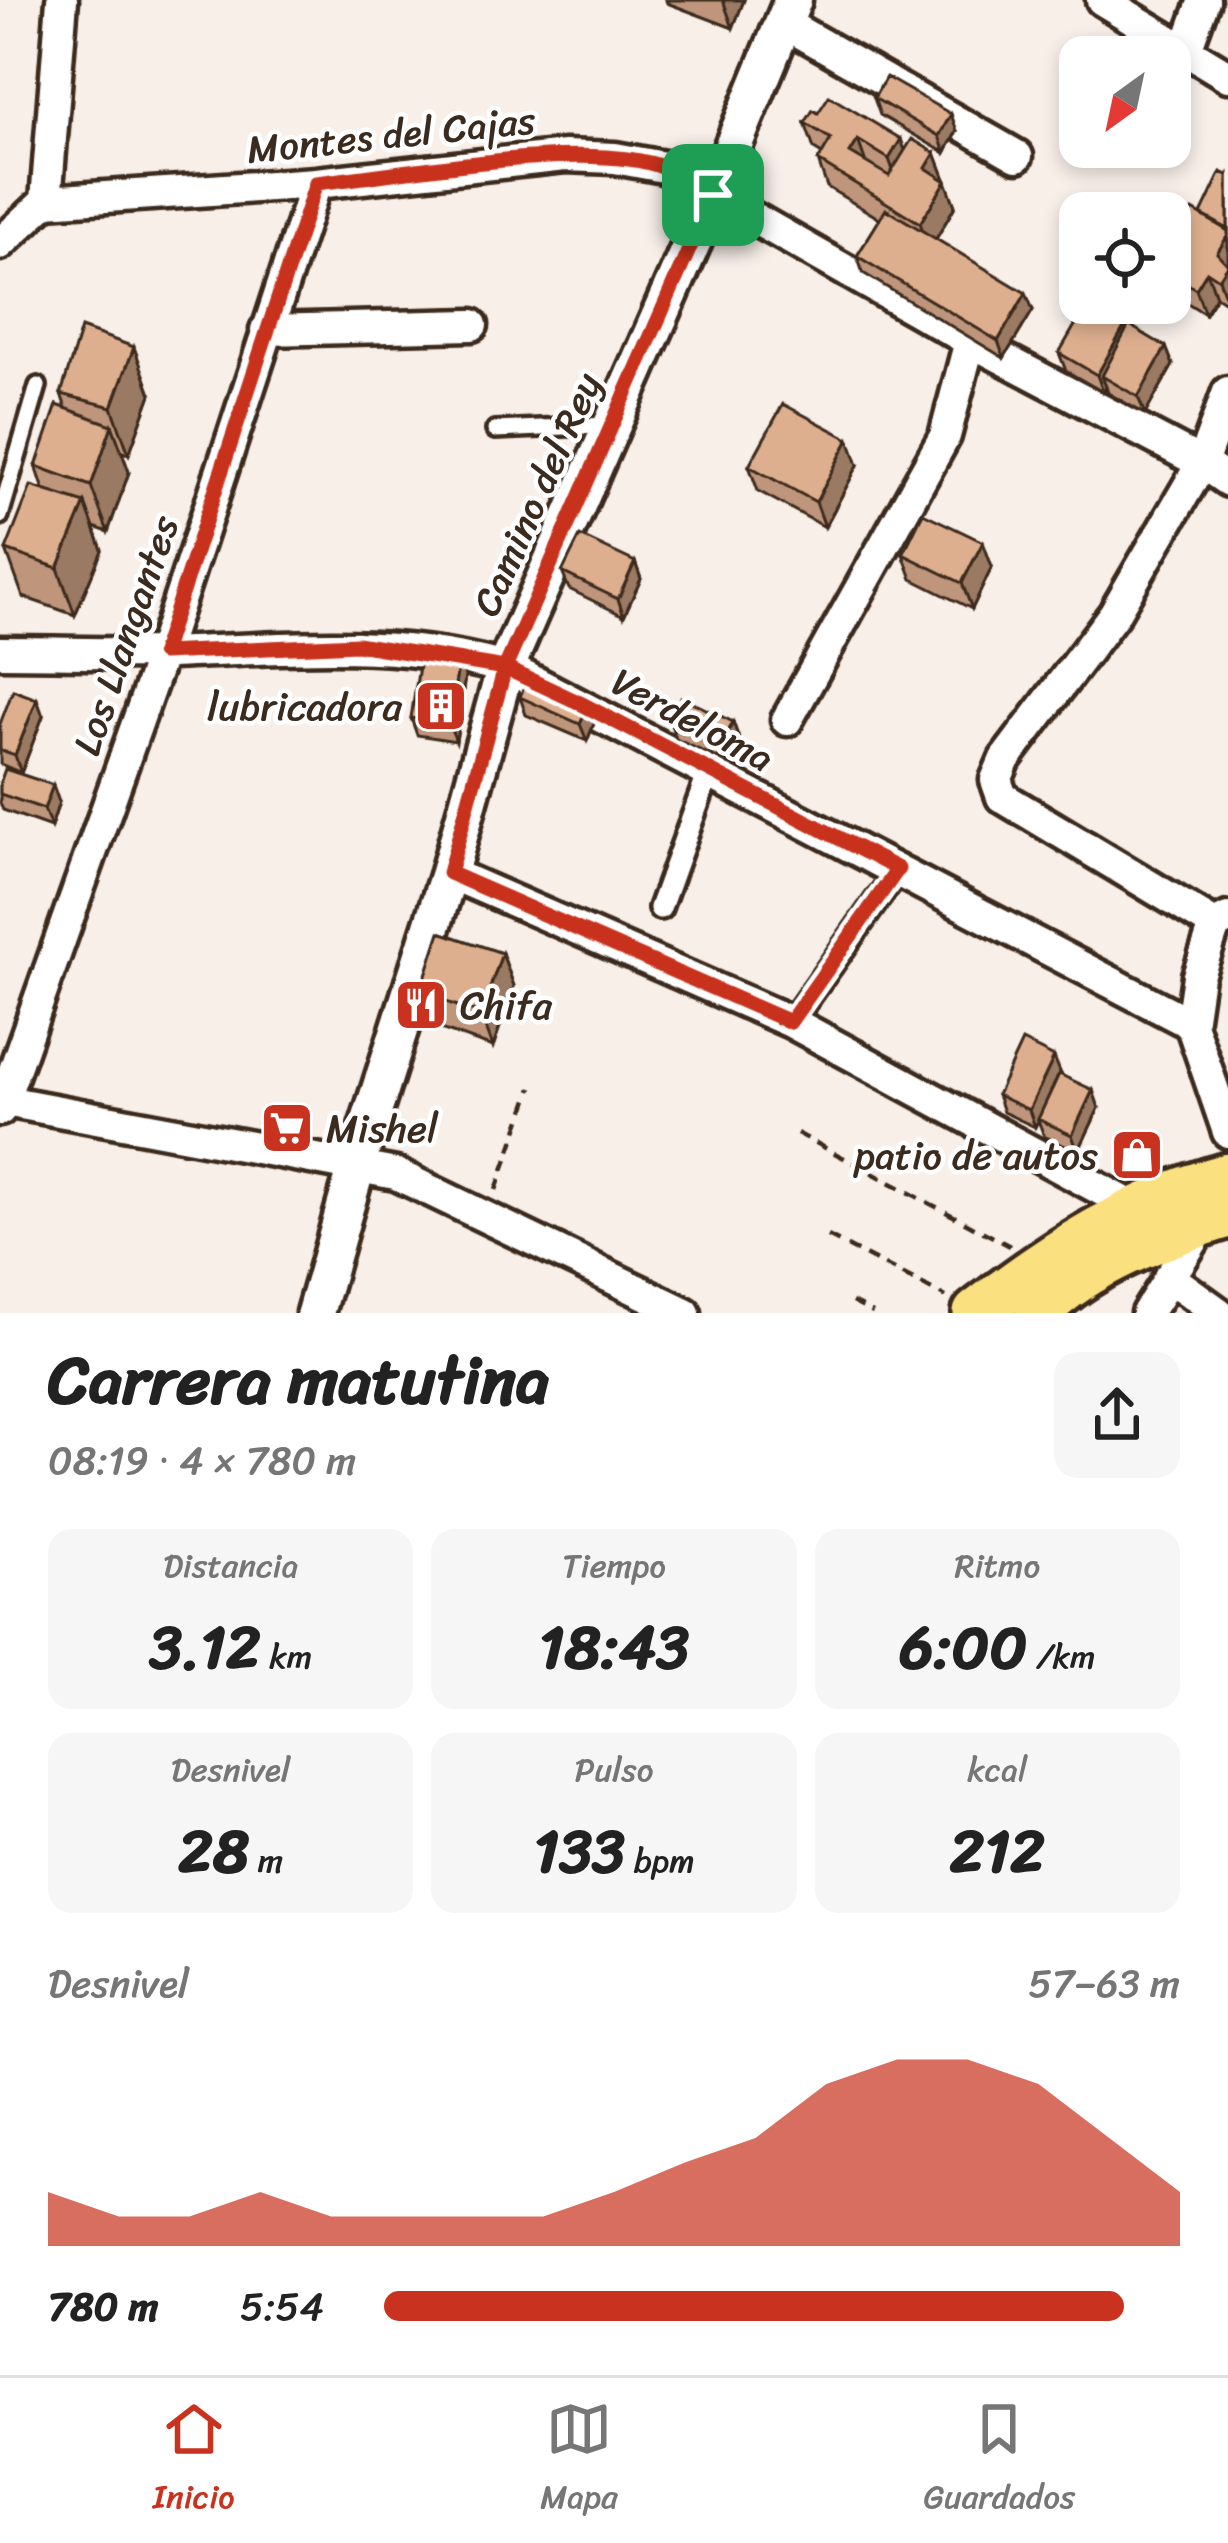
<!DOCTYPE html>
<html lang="es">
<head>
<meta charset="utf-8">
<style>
	body { margin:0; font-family:Sriracha,sans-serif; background:#f6f6f6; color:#222; height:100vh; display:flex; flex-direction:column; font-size:45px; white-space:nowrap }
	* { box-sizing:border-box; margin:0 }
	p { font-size:39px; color:#767676 }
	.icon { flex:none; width:66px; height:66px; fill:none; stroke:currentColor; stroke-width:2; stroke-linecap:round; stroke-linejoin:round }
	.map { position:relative; height:1313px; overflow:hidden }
	.panel { display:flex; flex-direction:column; background:#fff; flex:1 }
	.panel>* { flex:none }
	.needle { width:78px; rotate:213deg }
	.buttons { position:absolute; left:1059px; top:36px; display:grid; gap:24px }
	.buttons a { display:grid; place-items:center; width:132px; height:132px; border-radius:24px; background:#fff; box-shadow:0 6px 18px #0003; font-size:60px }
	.pin { position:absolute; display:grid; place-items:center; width:102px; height:102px; color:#fff; margin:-51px; border-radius:24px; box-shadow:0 6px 18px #0006 }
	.round { display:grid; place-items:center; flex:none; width:126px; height:126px; border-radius:24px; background:#f6f6f6 }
	.headline { display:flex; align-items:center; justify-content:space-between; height:204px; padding:0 48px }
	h1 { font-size:66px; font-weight:700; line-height:90px }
	.metrics { display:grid; grid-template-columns:repeat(3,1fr); gap:18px; height:204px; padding:12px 48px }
	.metrics div { display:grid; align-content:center; border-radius:24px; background:#f6f6f6; text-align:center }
	.metrics b { font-size:60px; font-weight:700 }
	.metrics small { font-size:33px; font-weight:400 }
	.metrics p { font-size:33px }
	.chart { height:336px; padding:24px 48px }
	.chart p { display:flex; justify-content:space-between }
	.chart svg { width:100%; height:216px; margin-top:12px; fill:#c8321e; opacity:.7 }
	ul { padding:0 48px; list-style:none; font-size:39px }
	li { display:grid; grid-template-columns:192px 144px 1fr; align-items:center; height:90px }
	li i { height:30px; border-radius:15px; background:#c8321e }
	.menu { display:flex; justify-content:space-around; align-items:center; height:168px; border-top:3px solid #e0e0e0; background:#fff; font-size:33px; color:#767676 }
	.menu a { display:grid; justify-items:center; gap:6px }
	.menu .current { color:#c8321e }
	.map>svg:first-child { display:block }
</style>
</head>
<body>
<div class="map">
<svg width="1228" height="1313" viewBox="0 0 1228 1313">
	<rect width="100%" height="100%" fill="#f8efe9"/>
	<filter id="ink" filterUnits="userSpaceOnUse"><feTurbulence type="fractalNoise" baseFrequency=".00833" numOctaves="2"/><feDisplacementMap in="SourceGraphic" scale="24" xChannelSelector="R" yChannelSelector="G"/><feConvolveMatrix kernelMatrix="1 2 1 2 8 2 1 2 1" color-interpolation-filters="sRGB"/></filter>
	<g filter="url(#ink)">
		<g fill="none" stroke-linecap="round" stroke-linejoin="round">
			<g stroke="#3b2a1e" stroke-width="24">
				<path id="service" d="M495,430L610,425
					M0,516L38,386"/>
			</g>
			<g stroke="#3b2a1e" stroke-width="30">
				<path id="pedestrian" d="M660,908L709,772
					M791,1022L899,869"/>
			</g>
			<g stroke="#3b2a1e" stroke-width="39">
				<path id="minor" d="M1102,0L1228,76
					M784,23L1017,156
					M1186,50L1204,0
					M46,201L62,0
					M0,244L46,201L316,183L565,156L615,158L664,167L970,341L1202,463L1228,481
					M266,330L472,325
					M0,652C55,652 111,654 166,653C283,649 401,635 514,671L1191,1024L1228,1132
					M787,720L945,436L970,341
					M449,873L791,1022L1137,1209
					M1215,925L1002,797L996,780L1005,759L1114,614L1202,463L1228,392
					M1191,1024L1198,976L1215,925L1228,918
					M0,1100L396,1174L685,1313
					M0,1110L162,653L316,183
					M1169,1277L1219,1313
					M1147,1313L1205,1222"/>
			</g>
			<g stroke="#3b2a1e" stroke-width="45">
				<path id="tertiary" d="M315,1313L366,1134L449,873L505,669L713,195L793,0"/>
			</g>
			<g stroke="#3b2a1e" stroke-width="54">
				<path id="primary" d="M976,1313C1052,1253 1134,1201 1228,1176
					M1038,1313C1085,1263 1163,1235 1228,1215"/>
			</g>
			<path stroke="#3b2a1e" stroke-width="4.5" stroke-dasharray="12 9" stroke-linecap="butt" d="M797,1133L1010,1246
				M496,1190L532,1088
				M828,1236L946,1297
				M852,1302L873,1313"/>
			<use href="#service" stroke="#fff" stroke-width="15"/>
			<use href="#pedestrian" stroke="#fff" stroke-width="21"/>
			<use href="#minor" stroke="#fff" stroke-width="30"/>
			<use href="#tertiary" stroke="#fff" stroke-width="36"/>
			<use href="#primary" stroke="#fbe080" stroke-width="45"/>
		</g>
		<path fill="#bf967b" stroke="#3b2a1e" stroke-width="3" d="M666,0H744L733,28L667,3Z
			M874,98L957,131L945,153L880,115Z
			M805,123L905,150L935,153L955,206L936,239L1033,310L1004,358L863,273L857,256L880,219L827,187L818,161L822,154L814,149Z
			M1228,175V304L1216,296L1205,314L1170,292V218L1183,226L1201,214Z
			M1128,328L1166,347L1173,365L1145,414L1108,393L1106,387L1103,392L1066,371L1059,353Z
			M61,394H151L129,454L122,452L129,472L108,532L94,527L102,550L75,615L23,597L6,550L44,490L36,466L66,408Z
			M858,465L825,527L758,491L749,466Z
			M903,554L992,567L972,609L912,579Z
			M635,562L641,579L624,616L569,589L562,572Z
			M459,659L465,676L456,741L417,735L411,718Z
			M520,697L595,721L587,741L526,715Z
			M43,716L21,773L0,764V724Z
			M670,722H733L739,739L728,763L676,739Z
			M0,783L59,802L51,827L3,810L0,803Z
			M502,953L514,986L493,1047L432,1026L420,993Z
			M1061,1074L1099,1108L1078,1152L1044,1136L1038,1120L1035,1127L1003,1112L997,1095Z"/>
		<path fill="#9b7a64" stroke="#3b2a1e" stroke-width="3" d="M723,0H744L733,28Z
			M951,114L957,131L945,153L939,136Z
			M901,139L910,164L898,184L889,159Z
			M858,140L867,166L850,153Z
			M935,153L945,179L935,194L926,168Z
			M946,181L955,206L930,249L920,223Z
			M1228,235V303L1219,279L1217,253Z
			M1207,271L1216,296L1205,314L1196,289Z
			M1026,293L1033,310L1004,358L998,341Z
			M1126,324L1132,341L1102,376L1106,387L1103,392L1097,375Z
			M134,347L151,394L129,454L112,407Z
			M1166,347L1173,365L1145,414L1138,397Z
			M112,425L129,472L108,532L91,486Z
			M849,439L858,465L825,527L816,502Z
			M85,503L102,550L75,615L58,568Z
			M983,542L992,567L972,609L962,583Z
			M635,562L641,579L624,616L618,599Z
			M459,659L465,676L456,741L449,724Z
			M37,699L43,716L21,773L15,755Z
			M589,704L595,721L587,741L580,724Z
			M733,722L739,739L728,763L721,746Z
			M53,785L59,802L51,827L44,809Z
			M502,953L514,986L493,1047L481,1014Z
			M1054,1057L1061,1074L1035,1127L1029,1110Z
			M1093,1090L1099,1108L1078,1152L1072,1135Z"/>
		<path fill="#deaf8f" stroke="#3b2a1e" stroke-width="3" d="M886,77L951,114L939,136L874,98Z
			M829,96L901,139L889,159L858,140L850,153L889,176L912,139L935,153L926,168L946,181L920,223L818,161L831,139L805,123L813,110L818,113Z
			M1221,172L1228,175V229L1201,214Z
			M1151,206L1163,213H1147Z
			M886,209L1026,293L998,341L857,256Z
			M1193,210L1228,231V235L1217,253L1228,265L1219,279L1207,271L1196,289L1170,273V218L1183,226Z
			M1088,303L1126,324L1097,375L1059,353Z
			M1129,325L1166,347L1138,397L1102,376Z
			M81,328L134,347L112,407L61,394Z
			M783,404L849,439L816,502L749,466Z
			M57,405L112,425L91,486L36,466Z
			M31,486L85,503L58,568L6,550Z
			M923,513L983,542L962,583L903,554Z
			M580,536L635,562L618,599L562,572Z
			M421,653L459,659L449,724L411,718Z
			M528,677L589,704L580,724L520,697Z
			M13,690L37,699L15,755L0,750V724Z
			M681,697L733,722L721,746L670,722Z
			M5,769L53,785L44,809L0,794V783Z
			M440,932L502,953L481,1014L420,993Z
			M1022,1041L1054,1057L1029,1110L997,1095Z
			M1059,1074L1093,1090L1072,1135L1038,1119Z"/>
	</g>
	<g fill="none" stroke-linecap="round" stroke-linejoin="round" filter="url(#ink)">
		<g stroke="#fff" stroke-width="24">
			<path id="route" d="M713,195C698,186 682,174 665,168C591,138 401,174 316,183L162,653L357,644L505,668L449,873L790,1022L898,869L580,703L505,668L713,195"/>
		</g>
		<use href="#route" stroke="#c8321e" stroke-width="15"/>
	</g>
	<defs>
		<g id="building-square" transform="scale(2.7)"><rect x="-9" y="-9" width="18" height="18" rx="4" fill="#c8321e" stroke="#fff"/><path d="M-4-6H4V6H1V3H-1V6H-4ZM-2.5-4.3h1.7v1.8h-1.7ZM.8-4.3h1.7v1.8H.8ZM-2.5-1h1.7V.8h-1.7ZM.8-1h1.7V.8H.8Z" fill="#fff"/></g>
		<g id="restaurant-square" transform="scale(2.7)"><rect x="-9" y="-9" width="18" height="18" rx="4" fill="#c8321e" stroke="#fff"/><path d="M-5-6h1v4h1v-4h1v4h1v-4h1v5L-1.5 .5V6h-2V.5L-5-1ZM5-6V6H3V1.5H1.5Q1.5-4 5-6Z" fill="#fff"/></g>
		<g id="supermarket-square" transform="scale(2.7)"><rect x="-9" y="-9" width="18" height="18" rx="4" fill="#c8321e" stroke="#fff"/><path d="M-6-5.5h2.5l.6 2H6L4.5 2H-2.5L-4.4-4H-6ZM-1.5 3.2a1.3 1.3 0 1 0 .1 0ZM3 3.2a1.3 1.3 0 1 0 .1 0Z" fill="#fff"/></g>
		<g id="shop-square" transform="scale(2.7)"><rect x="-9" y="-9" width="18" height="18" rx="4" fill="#c8321e" stroke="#fff"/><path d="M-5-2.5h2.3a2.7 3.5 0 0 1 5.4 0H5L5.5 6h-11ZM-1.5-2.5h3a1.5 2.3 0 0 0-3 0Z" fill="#fff"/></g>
	</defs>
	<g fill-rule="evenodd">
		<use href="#building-square" x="441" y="706"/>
		<use href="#restaurant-square" x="421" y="1005"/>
		<use href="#supermarket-square" x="287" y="1128"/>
		<use href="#shop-square" x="1137" y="1155"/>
	</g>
	<g text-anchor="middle" stroke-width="9" stroke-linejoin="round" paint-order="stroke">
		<g font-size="39" fill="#3b2a1e" stroke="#fff">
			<text transform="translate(391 134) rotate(-6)" y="14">Montes del Cajas</text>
			<text transform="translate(536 494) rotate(-66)" y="14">Camino del Rey</text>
			<text transform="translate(125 635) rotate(-71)" y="14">Los Llangantes</text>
			<text transform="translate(693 719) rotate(28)" y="14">Verdeloma</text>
		</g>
		<g font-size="39" fill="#3b2a1e" stroke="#fff" text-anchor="end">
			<text x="402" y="720">lubricadora</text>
			<text x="460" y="1019" text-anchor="start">Chifa</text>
			<text x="326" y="1142" text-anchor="start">Mishel</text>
			<text x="1098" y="1169">patio de autos</text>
		</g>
	</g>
</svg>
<div class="buttons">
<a><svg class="needle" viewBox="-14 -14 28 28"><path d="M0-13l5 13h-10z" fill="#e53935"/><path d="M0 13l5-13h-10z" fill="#767676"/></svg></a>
<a><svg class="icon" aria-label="locate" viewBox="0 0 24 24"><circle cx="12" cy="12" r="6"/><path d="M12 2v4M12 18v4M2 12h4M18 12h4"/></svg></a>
</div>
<div class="pin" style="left:713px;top:195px;background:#1e9e55"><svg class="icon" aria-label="arrive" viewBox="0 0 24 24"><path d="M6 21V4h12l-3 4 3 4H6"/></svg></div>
</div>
<section class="panel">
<div class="headline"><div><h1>Carrera matutina</h1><p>08:19 · 4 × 780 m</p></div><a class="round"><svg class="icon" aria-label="share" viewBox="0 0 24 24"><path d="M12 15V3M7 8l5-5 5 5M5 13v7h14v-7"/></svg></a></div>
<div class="metrics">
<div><p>Distancia</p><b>3.12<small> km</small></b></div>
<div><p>Tiempo</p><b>18:43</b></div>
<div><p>Ritmo</p><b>6:00<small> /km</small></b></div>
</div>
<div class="metrics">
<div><p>Desnivel</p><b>28<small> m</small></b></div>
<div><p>Pulso</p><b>133<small> bpm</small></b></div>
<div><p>kcal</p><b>212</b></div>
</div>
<div class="chart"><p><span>Desnivel</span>57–63 m</p>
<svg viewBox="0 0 160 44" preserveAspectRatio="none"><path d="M0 44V33L10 38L20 38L30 33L40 38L50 38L60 38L70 38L80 33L90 27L100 22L110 11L120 6L130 6L140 11L150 22L160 33V44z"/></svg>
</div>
<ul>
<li><b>780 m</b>5:54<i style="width:93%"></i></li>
</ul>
</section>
<nav class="menu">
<a class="current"><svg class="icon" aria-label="home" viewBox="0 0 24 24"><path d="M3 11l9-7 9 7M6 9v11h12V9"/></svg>Inicio</a>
<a><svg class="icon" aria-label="map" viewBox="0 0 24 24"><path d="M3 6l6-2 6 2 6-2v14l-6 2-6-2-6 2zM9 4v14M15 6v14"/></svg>Mapa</a>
<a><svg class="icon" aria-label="saved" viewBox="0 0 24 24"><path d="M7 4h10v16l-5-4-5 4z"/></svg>Guardados</a>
</nav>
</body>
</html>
